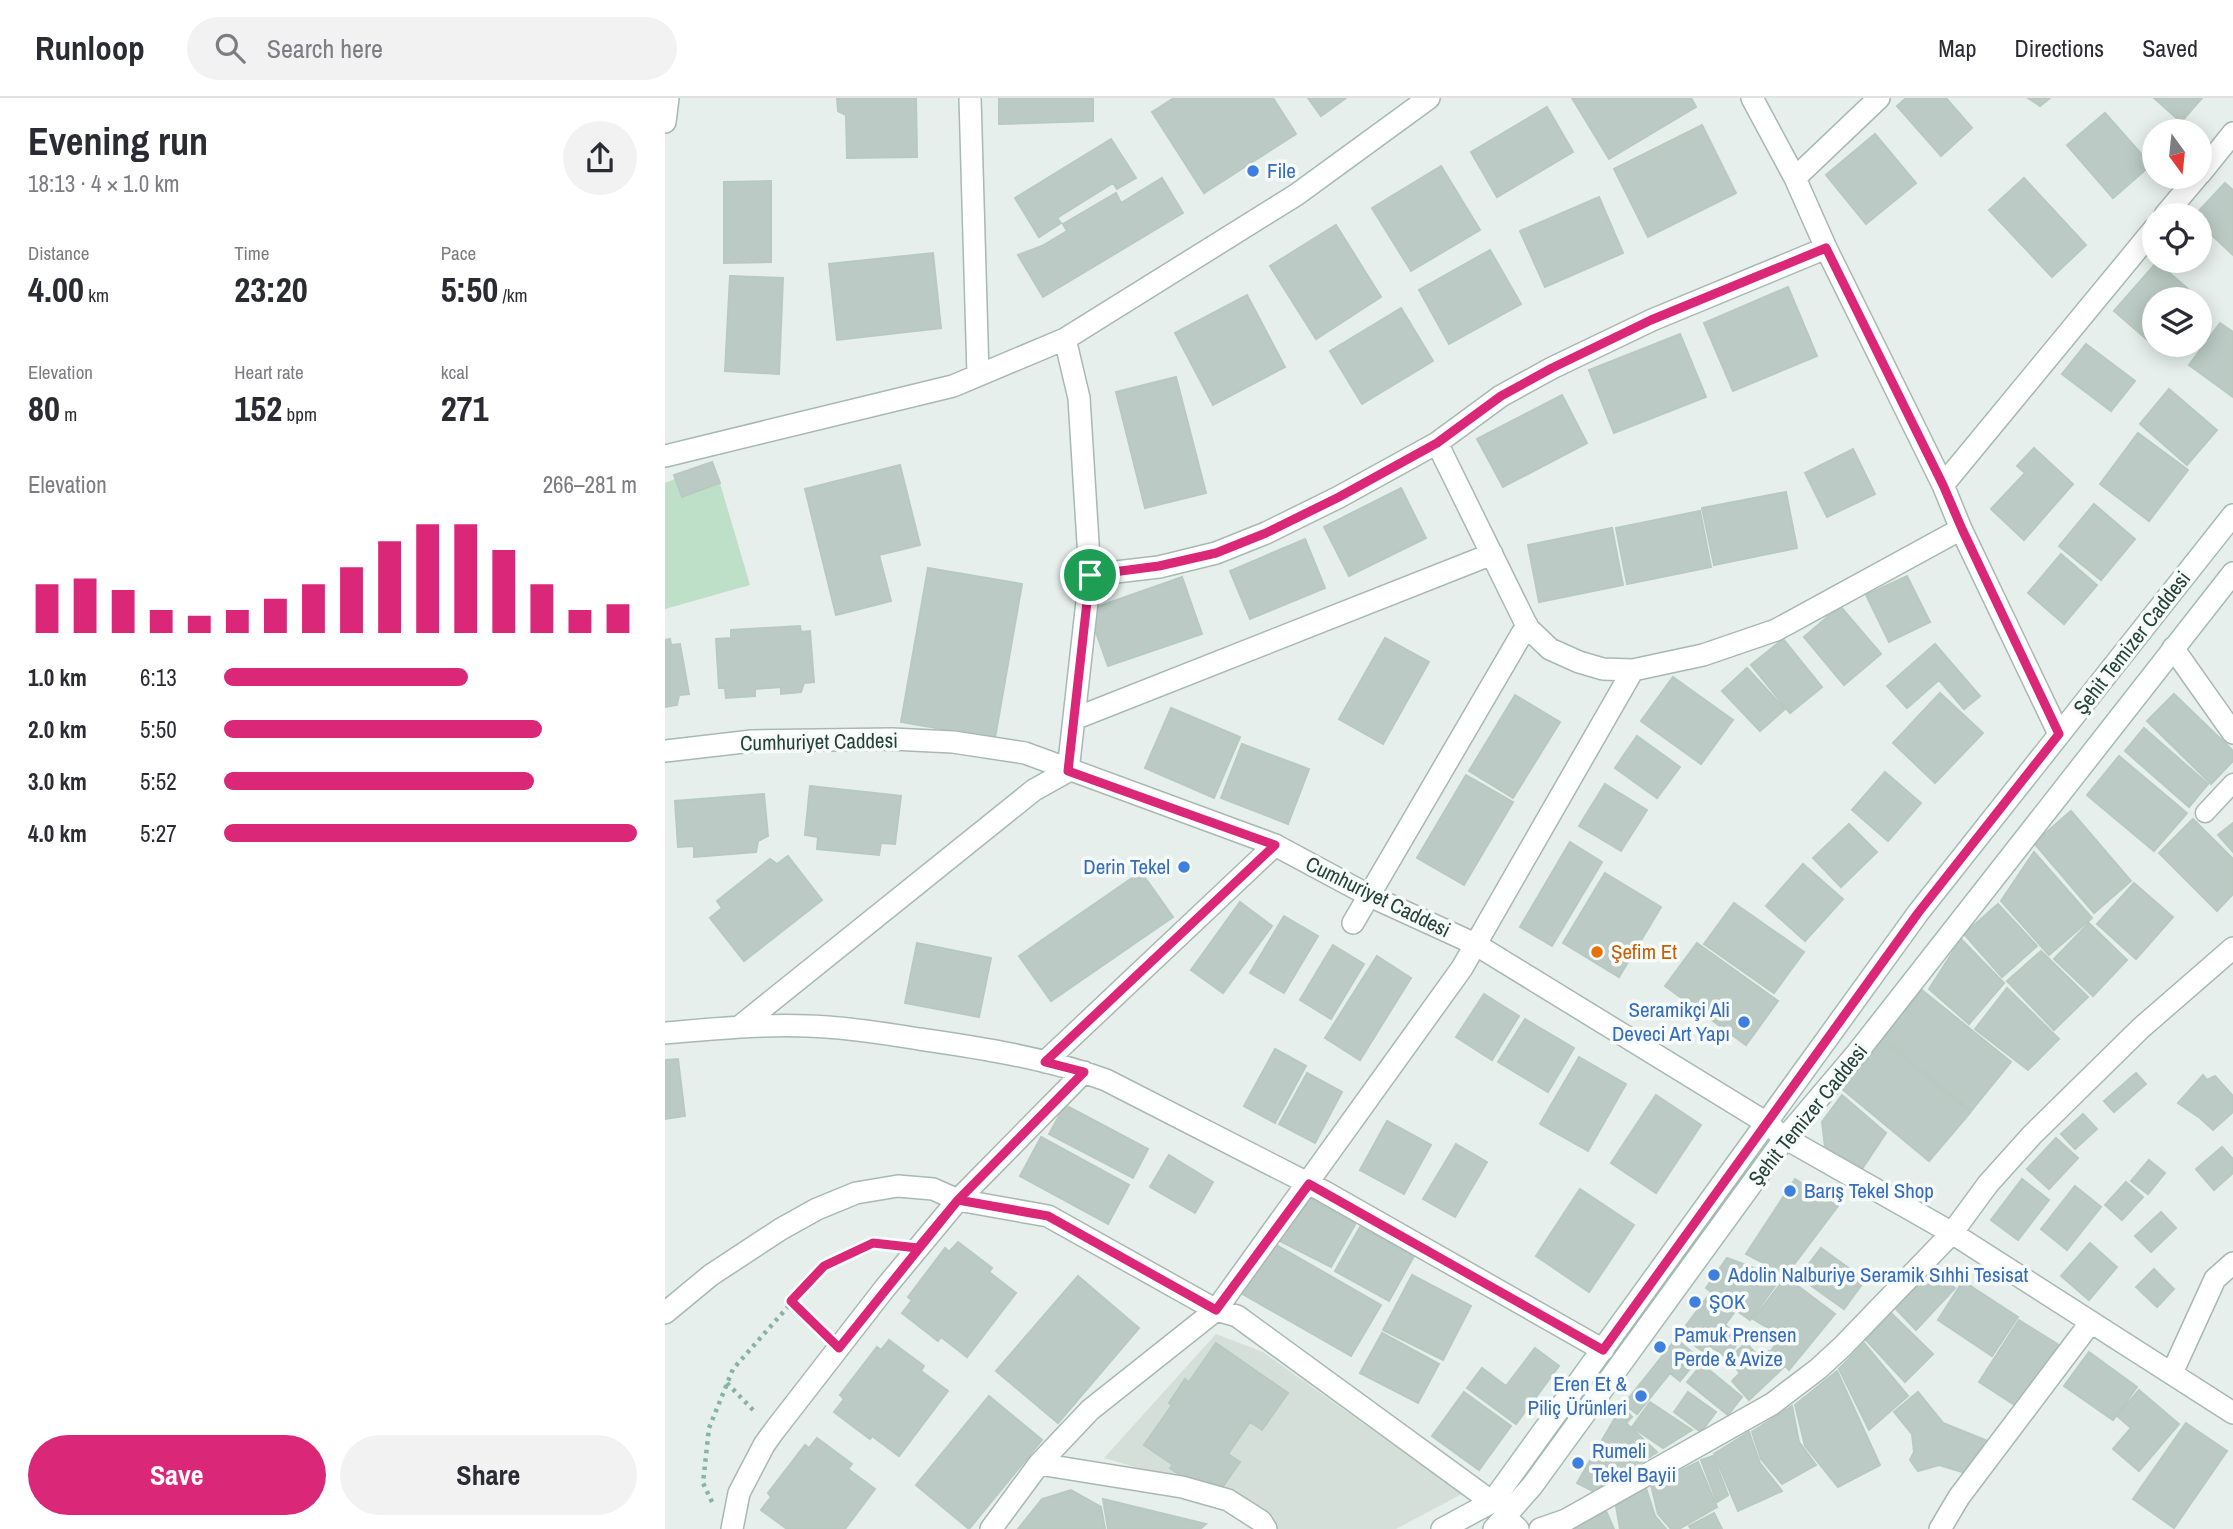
<!DOCTYPE html>
<html lang="en">
<head>
<meta charset="utf-8">
<style>
	body { margin:0; font-family:"Archivo Narrow",sans-serif; background:#f2f2f3; color:#2b2b33; height:100vh; display:flex; flex-direction:column; font-size:26px; white-space:nowrap }
	* { box-sizing:border-box; margin:0 }
	p { font-size:23px; color:#7c7c81 }
	.icon { flex:none; width:38px; height:38px; fill:none; stroke:currentColor; stroke-width:2; stroke-linecap:round; stroke-linejoin:round }
	.map { position:relative; flex:1; overflow:hidden }
	.side { display:flex; flex-direction:column; background:#fff; width:665px }
	.side>* { flex:none }
	.needle { width:46px; rotate:165deg }
	.controls { position:absolute; left:1477px; top:21px; display:grid; gap:14px }
	.controls a { display:grid; place-items:center; width:70px; height:70px; border-radius:50%; background:#fff; box-shadow:0 4px 18px #0003; font-size:35px }
	.pin { position:absolute; display:grid; place-items:center; width:60px; height:60px; color:#fff; margin:-30px; border:4px solid #fff; border-radius:50%; box-shadow:0 2px 7px #0007 }
	.round { display:grid; place-items:center; flex:none; width:74px; height:74px; border-radius:37px; background:#f2f2f3 }
	.overview { display:flex; align-items:center; justify-content:space-between; height:119px; padding:0 28px }
	h1 { font-size:38px; font-weight:700; line-height:52px }
	.figures { display:grid; grid-template-columns:repeat(3,1fr); gap:10px; height:119px; padding:7px 28px }
	.figures div { display:grid; align-content:center }
	.figures b { font-size:35px; font-weight:700 }
	.figures small { font-size:19px; font-weight:400 }
	.figures p { font-size:19px }
	.chart { height:196px; padding:14px 28px }
	.chart p { display:flex; justify-content:space-between }
	.chart svg { width:100%; height:126px; margin-top:7px; stroke:#db2777; stroke-width:6 }
	.cta { display:flex; gap:14px; margin-top:auto; padding:14px 28px }
	.cta a { flex:1; height:80px; border-radius:42px; background:#db2777; color:#fff; font-size:28px; font-weight:700; line-height:80px; text-align:center }
	.cta a+a { background:#f2f2f3; color:#2b2b33 }
	ul { padding:0 28px; list-style:none; font-size:23px }
	li { display:grid; grid-template-columns:112px 84px 1fr; align-items:center; height:52px }
	li i { height:18px; border-radius:9px; background:#db2777 }
	header { display:flex; align-items:center; gap:42px; box-sizing:border-box; height:98px; padding:0 35px; background:#fff; border-bottom:2px solid #e1e1e2 }
	header strong { font-size:33px }
	nav { display:flex; gap:38px; margin-inline-start:auto; font-size:24px }
	.search { width:490px; height:63px; background:#f2f2f3; display:flex; align-items:center; gap:18px; box-sizing:border-box; padding:0 24px; border-radius:38px; color:#7c7c81; font-size:26px }
	main { display:flex; flex:1; min-height:0 }
	.map>svg:first-child { display:block }
</style>
</head>
<body>
<header>
<strong>Runloop</strong>
<div class="search"><svg class="icon" aria-label="search" viewBox="0 0 24 24"><circle cx="10" cy="10" r="6"/><path d="M15 15l6 6"/></svg>Search here</div>
<nav><a>Map</a><a>Directions</a><a>Saved</a></nav>
</header>
<main>
<section class="side">
<div class="overview"><div><h1>Evening run</h1><p>18:13 · 4 × 1.0 km</p></div><a class="round"><svg class="icon" aria-label="share" viewBox="0 0 24 24"><path d="M12 15V3M7 8l5-5 5 5M5 13v7h14v-7"/></svg></a></div>
<div class="figures">
<div><p>Distance</p><b>4.00<small> km</small></b></div>
<div><p>Time</p><b>23:20</b></div>
<div><p>Pace</p><b>5:50<small> /km</small></b></div>
</div>
<div class="figures">
<div><p>Elevation</p><b>80<small> m</small></b></div>
<div><p>Heart rate</p><b>152<small> bpm</small></b></div>
<div><p>kcal</p><b>271</b></div>
</div>
<div class="chart"><p><span>Elevation</span>266–281 m</p>
<svg viewBox="0 0 160 44" preserveAspectRatio="none"><path d="M5 44V27M15 44V25M25 44V29M35 44V36M45 44V38M55 44V36M65 44V32M75 44V27M85 44V21M95 44V12M105 44V6M115 44V6M125 44V15M135 44V27M145 44V36M155 44V34"/></svg>
</div>
<ul>
<li><b>1.0 km</b>6:13<i style="width:59%"></i></li>
<li><b>2.0 km</b>5:50<i style="width:77%"></i></li>
<li><b>3.0 km</b>5:52<i style="width:75%"></i></li>
<li><b>4.0 km</b>5:27<i style="width:100%"></i></li>
</ul>
<div class="cta"><a>Save</a><a>Share</a></div>
</section>
<div class="map">
<svg width="1568" height="1431" viewBox="0 0 1568 1431">
	<rect width="100%" height="100%" fill="#e6efeb"/>
	<path fill="#d4dfda" d="M551,1236L598,1254L797,1396L731,1431H611L604,1420L555,1394L439,1360Z"/>
	<path fill="#bfe0c8" d="M49,365L85,487L0,511V385Z"/>
	<path fill="#bbcac4" stroke="#b8c9c2" stroke-width="2" d="M172,0H251L252,59L182,60L181,17L173,13Z
		M334,0H428V23L334,26Z
		M509,0H608L631,36L539,95L487,14Z
		M643,0H681L656,18Z
		M907,0H1026L1031,9L944,61Z
		M1241,0H1281L1307,30L1276,58L1232,8Z
		M1363,0H1385L1375,8Z
		M1489,0H1537L1516,24Z
		M882,9L908,54L832,99L806,54Z
		M1440,15L1486,67L1448,100L1402,47Z
		M1037,27L1071,95L983,139L949,71Z
		M1210,36L1251,85L1201,126L1161,77Z
		M446,41L471,80L452,91L448,85L392,120L396,125L374,139L350,100Z
		M776,68L815,132L746,173L707,110Z
		M497,80L518,115L378,199L353,157L377,148L402,133L398,126L451,95L456,105Z
		M1359,80L1421,147L1387,179L1324,112Z
		M106,83V164L59,165V84Z
		M1560,85L1568,92V157L1535,126V117H1530Z
		M934,99L958,155L880,189L855,133Z
		M671,127L716,199L651,241L605,168Z
		M825,152L856,206L784,246L754,192Z
		M268,155L276,230L172,242L164,166Z
		M1492,164L1538,204L1535,207V201H1489V247H1501L1495,253L1449,213Z
		M65,178L118,180L114,276L60,273Z
		M1123,189L1152,258L1068,293L1039,225Z
		M582,197L620,269L548,307L510,235Z
		M736,210L768,263L697,306L665,253Z
		M1555,225L1568,234V299L1524,267Z
		M1015,236L1041,299L949,335L924,272Z
		M1421,246L1470,283L1446,313L1397,276Z
		M511,279L541,395L480,410L451,294Z
		M1504,291L1552,332L1522,367L1475,326Z
		M897,297L922,345L838,389L812,341Z
		M1473,335L1523,372L1484,423L1435,386Z
		M1369,350L1408,386L1359,442L1326,411L1360,375L1352,368Z
		M1188,351L1210,396L1162,419L1140,375Z
		M47,364L55,385L17,399L9,377Z
		M235,367L255,447L214,457L226,503L171,517L140,391Z
		M736,390L761,440L684,478L659,429Z
		M1121,394L1132,450L1049,467L1037,410Z
		M1429,406L1470,441L1436,482L1394,448Z
		M1035,413L1046,469L962,486L951,430Z
		M947,430L958,487L874,504L863,447Z
		M640,441L660,490L585,521L565,473Z
		M1396,456L1432,487L1399,526L1363,495Z
		M263,470L357,486L330,640L236,624Z
		M1242,478L1265,524L1224,544L1201,497Z
		M517,479L537,536L443,568L423,512Z
		M1175,508L1216,556L1179,587L1139,539Z
		M135,528L136,534L145,533L149,584L139,585L136,594L116,596V589L90,591V598L61,600L60,590H54L51,541L66,540V532Z
		M720,540L764,564L718,646L674,621Z
		M5,541L6,547L15,546L24,596L14,597L12,607L0,609V542Z
		M1118,541L1157,589L1125,615L1086,567Z
		M1270,546L1315,598L1299,611L1274,582L1242,610L1222,588Z
		M1082,570L1120,611L1095,633L1057,593Z
		M1008,579L1068,622L1036,666L976,623Z
		M1275,595L1318,635L1270,685L1228,645Z
		M1509,596L1568,653V663L1546,686L1482,623Z
		M850,597L895,624L848,700L804,673Z
		M506,610L575,639L549,700L480,670Z
		M1479,630L1543,686L1524,709L1460,653Z
		M972,638L1015,669L992,700L950,670Z
		M577,646L644,671L623,726L556,700Z
		M1454,658L1522,715L1489,753L1422,697Z
		M1220,674L1256,705L1223,743L1187,712Z
		M801,677L848,704L799,787L752,760Z
		M940,686L982,712L956,753L914,728Z
		M145,688L236,698L230,746L216,745L214,757L152,751L153,739L140,737Z
		M99,696L103,738L93,743L91,754L29,759V748L13,749L10,703Z
		M1406,713L1466,783L1429,815L1369,745Z
		M1528,721L1568,761V796L1552,813L1494,755Z
		M1568,725V754L1553,737Z
		M1184,726L1212,754L1176,789L1148,760Z
		M905,744L937,764L887,848L855,829Z
		M1369,754L1427,820L1384,857L1336,803Z
		M123,758L157,802L79,863L45,820L57,810L52,803L105,761L112,766Z
		M1138,766L1178,801L1140,843L1101,808Z
		M476,774L508,819L386,903L354,858Z
		M940,775L996,809L954,879L898,845Z
		M1469,785L1508,819L1471,861L1432,826Z
		M575,804L607,828L558,895L526,872Z
		M1069,805L1139,854L1109,895L1039,846Z
		M1333,806L1372,848L1337,879L1299,836Z
		M619,818L653,838L619,895L585,875Z
		M1424,825L1462,862L1428,898L1389,861Z
		M1296,841L1339,885L1304,926L1264,891Z
		M252,845L326,860L314,919L240,905Z
		M1032,845L1113,903L1081,947L1000,888Z
		M668,847L699,866L666,921L635,902Z
		M1376,853L1423,899L1389,932L1342,883Z
		M712,858L746,880L695,962L660,940Z
		M1342,890L1394,941L1363,972L1310,931Z
		M1257,892L1346,964L1306,1013L1217,940Z
		M819,896L854,918L827,962L791,939Z
		M860,921L909,950L883,994L833,964Z
		M1216,942L1305,1015L1264,1063L1176,990Z
		M610,951L641,968L610,1025L579,1008Z
		M914,959L961,986L923,1053L875,1026Z
		M13,961L20,1018L0,1021V962Z
		M642,975L677,994L650,1045L614,1026Z
		M1471,975L1481,986L1449,1014L1439,1003Z
		M1538,977L1542,982L1550,978L1568,998V1014L1548,1032L1535,1020L1513,1005Z
		M991,997L1036,1027L991,1095L946,1065Z
		M1177,997L1221,1035L1195,1074L1160,1049L1157,1024Z
		M400,1007L483,1051L468,1080L384,1036Z
		M1418,1016L1432,1031L1410,1051L1396,1036Z
		M722,1023L766,1047L739,1096L695,1072Z
		M376,1039L464,1087L443,1126L355,1078Z
		M1391,1040L1413,1060L1384,1091L1362,1071Z
		M791,1046L822,1064L790,1119L758,1101Z
		M1557,1049L1568,1061V1075L1549,1092L1531,1071Z
		M504,1057L548,1084L530,1115L485,1089Z
		M1484,1062L1500,1075L1483,1096L1466,1083Z
		M1130,1081L1173,1108L1121,1177L1081,1156Z
		M1357,1081L1384,1102L1353,1142L1326,1122Z
		M1461,1084L1478,1099L1457,1122L1440,1107Z
		M1410,1088L1436,1109L1402,1152L1376,1131Z
		M915,1091L969,1127L924,1194L871,1158Z
		M640,1098L691,1125L666,1169L613,1142Z
		M1496,1114L1511,1130L1486,1154L1470,1138Z
		M695,1129L749,1158L724,1203L670,1173Z
		M293,1144L327,1170L324,1174L351,1195L302,1259L276,1239L273,1243L237,1215L247,1202L243,1199L280,1150L284,1154Z
		M608,1145L716,1207L686,1258L574,1194Z
		M1425,1145L1452,1169L1424,1202L1396,1178Z
		M1156,1150L1200,1182L1179,1211L1134,1179Z
		M1062,1160L1116,1180L1085,1222L1041,1190Z
		M1264,1169L1290,1190L1251,1232L1229,1209Z
		M1489,1171L1509,1191L1492,1209L1471,1189Z
		M747,1177L806,1208L778,1262L718,1232Z
		M413,1178L474,1230L393,1325L331,1273Z
		M1121,1179L1170,1216L1124,1272L1106,1253L1116,1238L1088,1221Z
		M1298,1183L1353,1219L1327,1258L1273,1222Z
		M1046,1194L1071,1212L1060,1227L1077,1239L1062,1260L1048,1250L1042,1256L1014,1237Z
		M1226,1215L1268,1256L1240,1284L1201,1242Z
		M1354,1222L1397,1249L1356,1311L1314,1284Z
		M717,1235L774,1266L753,1305L695,1275Z
		M1011,1241L1034,1260L1015,1283L1005,1275L972,1316L959,1306Z
		M224,1242L259,1268L256,1273L283,1293L234,1358L207,1338L205,1341L169,1314L179,1301L175,1297L212,1249L216,1252Z
		M551,1245L623,1295L597,1332L585,1324L563,1356L575,1364L552,1397L528,1380L525,1384L505,1370L508,1367L479,1347L507,1307L504,1305L520,1281L524,1284Z
		M1081,1245L1096,1261L1104,1253L1119,1269L1084,1302L1067,1283L1075,1275L1063,1261Z
		M1199,1245L1243,1298L1204,1332L1174,1271Z
		M870,1250L894,1268L851,1326L802,1290L817,1270L841,1288Z
		M1424,1254L1472,1289L1448,1322L1399,1288Z
		M1037,1266L1077,1299L1063,1317L1022,1284Z
		M1172,1273L1215,1367L1173,1389L1140,1348L1130,1307Z
		M1474,1292L1514,1326L1474,1373L1448,1351L1466,1330L1452,1318Z
		M799,1294L846,1328L814,1372L767,1338Z
		M1023,1294L1051,1314L1036,1334L1009,1314Z
		M1253,1294L1278,1325L1325,1344L1301,1375L1274,1367L1253,1373L1245,1362L1249,1354L1247,1336L1229,1314Z
		M324,1298L377,1342L304,1431L251,1387Z
		M985,1304L1027,1332L998,1350L967,1329Z
		M957,1308L967,1319L961,1325L992,1354L930,1394L912,1385Z
		M1127,1308L1134,1344L1151,1367L1117,1386L1096,1361L1087,1334Z
		M1521,1325L1562,1353L1509,1430L1468,1401Z
		M1084,1334L1095,1365L1117,1393L1073,1413L1049,1356Z
		M152,1340L187,1366L183,1371L210,1391L180,1431H122L96,1412L106,1399L103,1395L140,1347L144,1350Z
		M1048,1358L1063,1397L1052,1404L1036,1362Z
		M1033,1364L1052,1409L1014,1431H1006L993,1416L986,1387Z
		M981,1390L990,1418L1001,1431H955L951,1408Z
		M406,1392L436,1409L440,1431H353L377,1401Z
		M438,1401L541,1426L535,1431H443Z
		M941,1413L949,1431H911L910,1428Z
		M1049,1415L1057,1431H1026L1024,1428Z"/>
	<g fill="none" stroke-linecap="round" stroke-linejoin="round">
		<g stroke="#a8b8b2" stroke-width="21">
			<path id="service" d="M1540,715L1568,685"/>
		</g>
		<g stroke="#a8b8b2" stroke-width="24">
			<path id="minor" d="M305,0L313,277
				M1087,0L1130,80L1161,150L1278,387L1296,431L1394,636
				M0,24L3,0
				M1535,76L1568,35
				M1130,80L1214,0
				M1500,117L1532,79
				M772,345L863,530L885,551L914,564L938,571L968,572L1038,557L1111,532L1296,431
				M0,358L288,288L400,241L631,97L764,0
				M1278,387L1489,131
				M425,477L494,469L551,455L601,435L674,399L772,345L836,298L887,270L987,222L1161,150
				M1508,550L1568,635
				M409,621L827,456
				M688,825L862,527
				M74,929L369,692L403,673L425,477L414,300L400,241
				M0,935C48,931 95,926 143,928C180,929 218,935 254,941C317,950 381,960 441,982L658,1093L938,1252
				M380,964L610,747
				M1100,1024L1120,1040L1287,1135L1568,1315
				M0,1215L46,1177L116,1131L152,1111L191,1095L233,1088L268,1091L293,1102L383,1118L551,1212L572,1218L827,1404
				M1507,1275L1550,1181L1568,1165
				M374,1366L517,1389L563,1402L596,1423L601,1431
				M840,1419L853,1431
				M67,1431L74,1395L99,1347L109,1333L220,1190L293,1102L419,974
				M326,1431L374,1366L425,1312L551,1212L797,870L968,572
				M875,1431L901,1422L1107,1306L1153,1271L1178,1248L1287,1135L1323,1086L1367,1037L1476,930L1568,850
				M1275,1431L1294,1399L1426,1224"/>
		</g>
		<g stroke="#a8b8b2" stroke-width="24">
			<path id="tertiary" d="M0,653L87,643L227,641L288,644L360,655L610,747L705,798L810,846L1100,1024"/>
		</g>
		<g stroke="#a4bbb3" stroke-width="24">
			<path id="secondary" d="M777,1431L827,1404L1253,815L1568,417
				M829,1431L867,1388L1120,1040L1192,955L1568,475"/>
		</g>
		<path stroke="#86b3a5" stroke-width="4.5" stroke-dasharray="3.5 5" stroke-linecap="butt" d="M126,1204L156,1232
			M62,1285L91,1315
			M47,1404L38,1385L44,1330L68,1271L159,1168L207,1145L225,1147"/>
		<use href="#service" stroke="#fff" stroke-width="18"/>
		<use href="#minor" stroke="#fff" stroke-width="21"/>
		<use href="#tertiary" stroke="#fff" stroke-width="21"/>
		<use href="#secondary" stroke="#fff" stroke-width="21"/>
	</g>
	<g fill="none" stroke-linecap="round" stroke-linejoin="round">
		<g stroke="#fff" stroke-width="14">
			<path id="route" d="M425,477L403,673L610,747L380,964L419,974L293,1102L174,1250L126,1203L159,1168L208,1145L253,1150L293,1102L383,1118L551,1212L644,1086L938,1252L1253,815L1394,636L1297,431L1278,387L1161,150L986,222L887,270L836,298L772,345L674,399L601,435L551,455L494,468L425,477"/>
		</g>
		<use href="#route" stroke="#db2777" stroke-width="9"/>
	</g>
	<g fill="#3f7fe0" stroke="#f7fbf9" stroke-width="2.5">
		<circle cx="588" cy="73" r="7"/>
		<circle cx="519" cy="769" r="7"/>
		<circle cx="1079" cy="924" r="7"/>
		<circle cx="1125" cy="1093" r="7"/>
		<circle cx="1049" cy="1177" r="7"/>
		<circle cx="1030" cy="1204" r="7"/>
		<circle cx="995" cy="1249" r="7"/>
		<circle cx="976" cy="1298" r="7"/>
		<circle cx="913" cy="1365" r="7"/>
	</g>
	<circle fill="#e8710a" stroke="#f7fbf9" stroke-width="2.5" cx="932" cy="854" r="7"/>
	<g text-anchor="middle" stroke-width="7" stroke-linejoin="round" paint-order="stroke">
		<g font-size="21" fill="#366cbe" stroke="#f7fbf9" text-anchor="start">
			<text x="602" y="80">File</text>
			<text x="505" y="776" text-anchor="end">Derin Tekel</text>
			<text x="1065" y="919" text-anchor="end">Seramikçi Ali<tspan x="1065" dy="24">Deveci Art Yapı</tspan></text>
			<text x="1139" y="1100">Barış Tekel Shop</text>
			<text x="1063" y="1184">Adolin Nalburiye Seramik Sıhhi Tesisat</text>
			<text x="1044" y="1211">ŞOK</text>
			<text x="1009" y="1244">Pamuk Prensen<tspan x="1009" dy="24">Perde &amp; Avize</tspan></text>
			<text x="962" y="1293" text-anchor="end">Eren Et &amp;<tspan x="962" dy="24">Piliç Ürünleri</tspan></text>
			<text x="927" y="1360">Rumeli<tspan x="927" dy="24">Tekel Bayii</tspan></text>
		</g>
		<g font-size="21" fill="#24423a" stroke="#f7fbf9">
			<text transform="translate(1467 545) rotate(-52)" y="7">Şehit Temizer Caddesi</text>
			<text transform="translate(154 644) rotate(-1)" y="7">Cumhuriyet Caddesi</text>
			<text transform="translate(713 799) rotate(26)" y="7">Cumhuriyet Caddesi</text>
			<text transform="translate(1143 1017) rotate(-51)" y="7">Şehit Temizer Caddesi</text>
		</g>
		<g font-size="21" fill="#c56008" stroke="#f7fbf9" text-anchor="start">
			<text x="946" y="861">Şefim Et</text>
		</g>
	</g>
</svg>
<div class="controls">
<a><svg class="needle" viewBox="-14 -14 28 28"><path d="M0-13l5 13h-10z" fill="#e53935"/><path d="M0 13l5-13h-10z" fill="#7c7c81"/></svg></a>
<a><svg class="icon" aria-label="locate" viewBox="0 0 24 24"><circle cx="12" cy="12" r="6"/><path d="M12 2v4M12 18v4M2 12h4M18 12h4"/></svg></a>
<a><svg class="icon" aria-label="layers" viewBox="0 0 24 24"><path d="M12 4l9 5-9 5-9-5zM3 14l9 5 9-5"/></svg></a>
</div>
<div class="pin" style="left:425px;top:477px;background:#1e9e55"><svg class="icon" aria-label="arrive" viewBox="0 0 24 24"><path d="M6 21V4h12l-3 4 3 4H6"/></svg></div>
</div>
</main>
</body>
</html>
